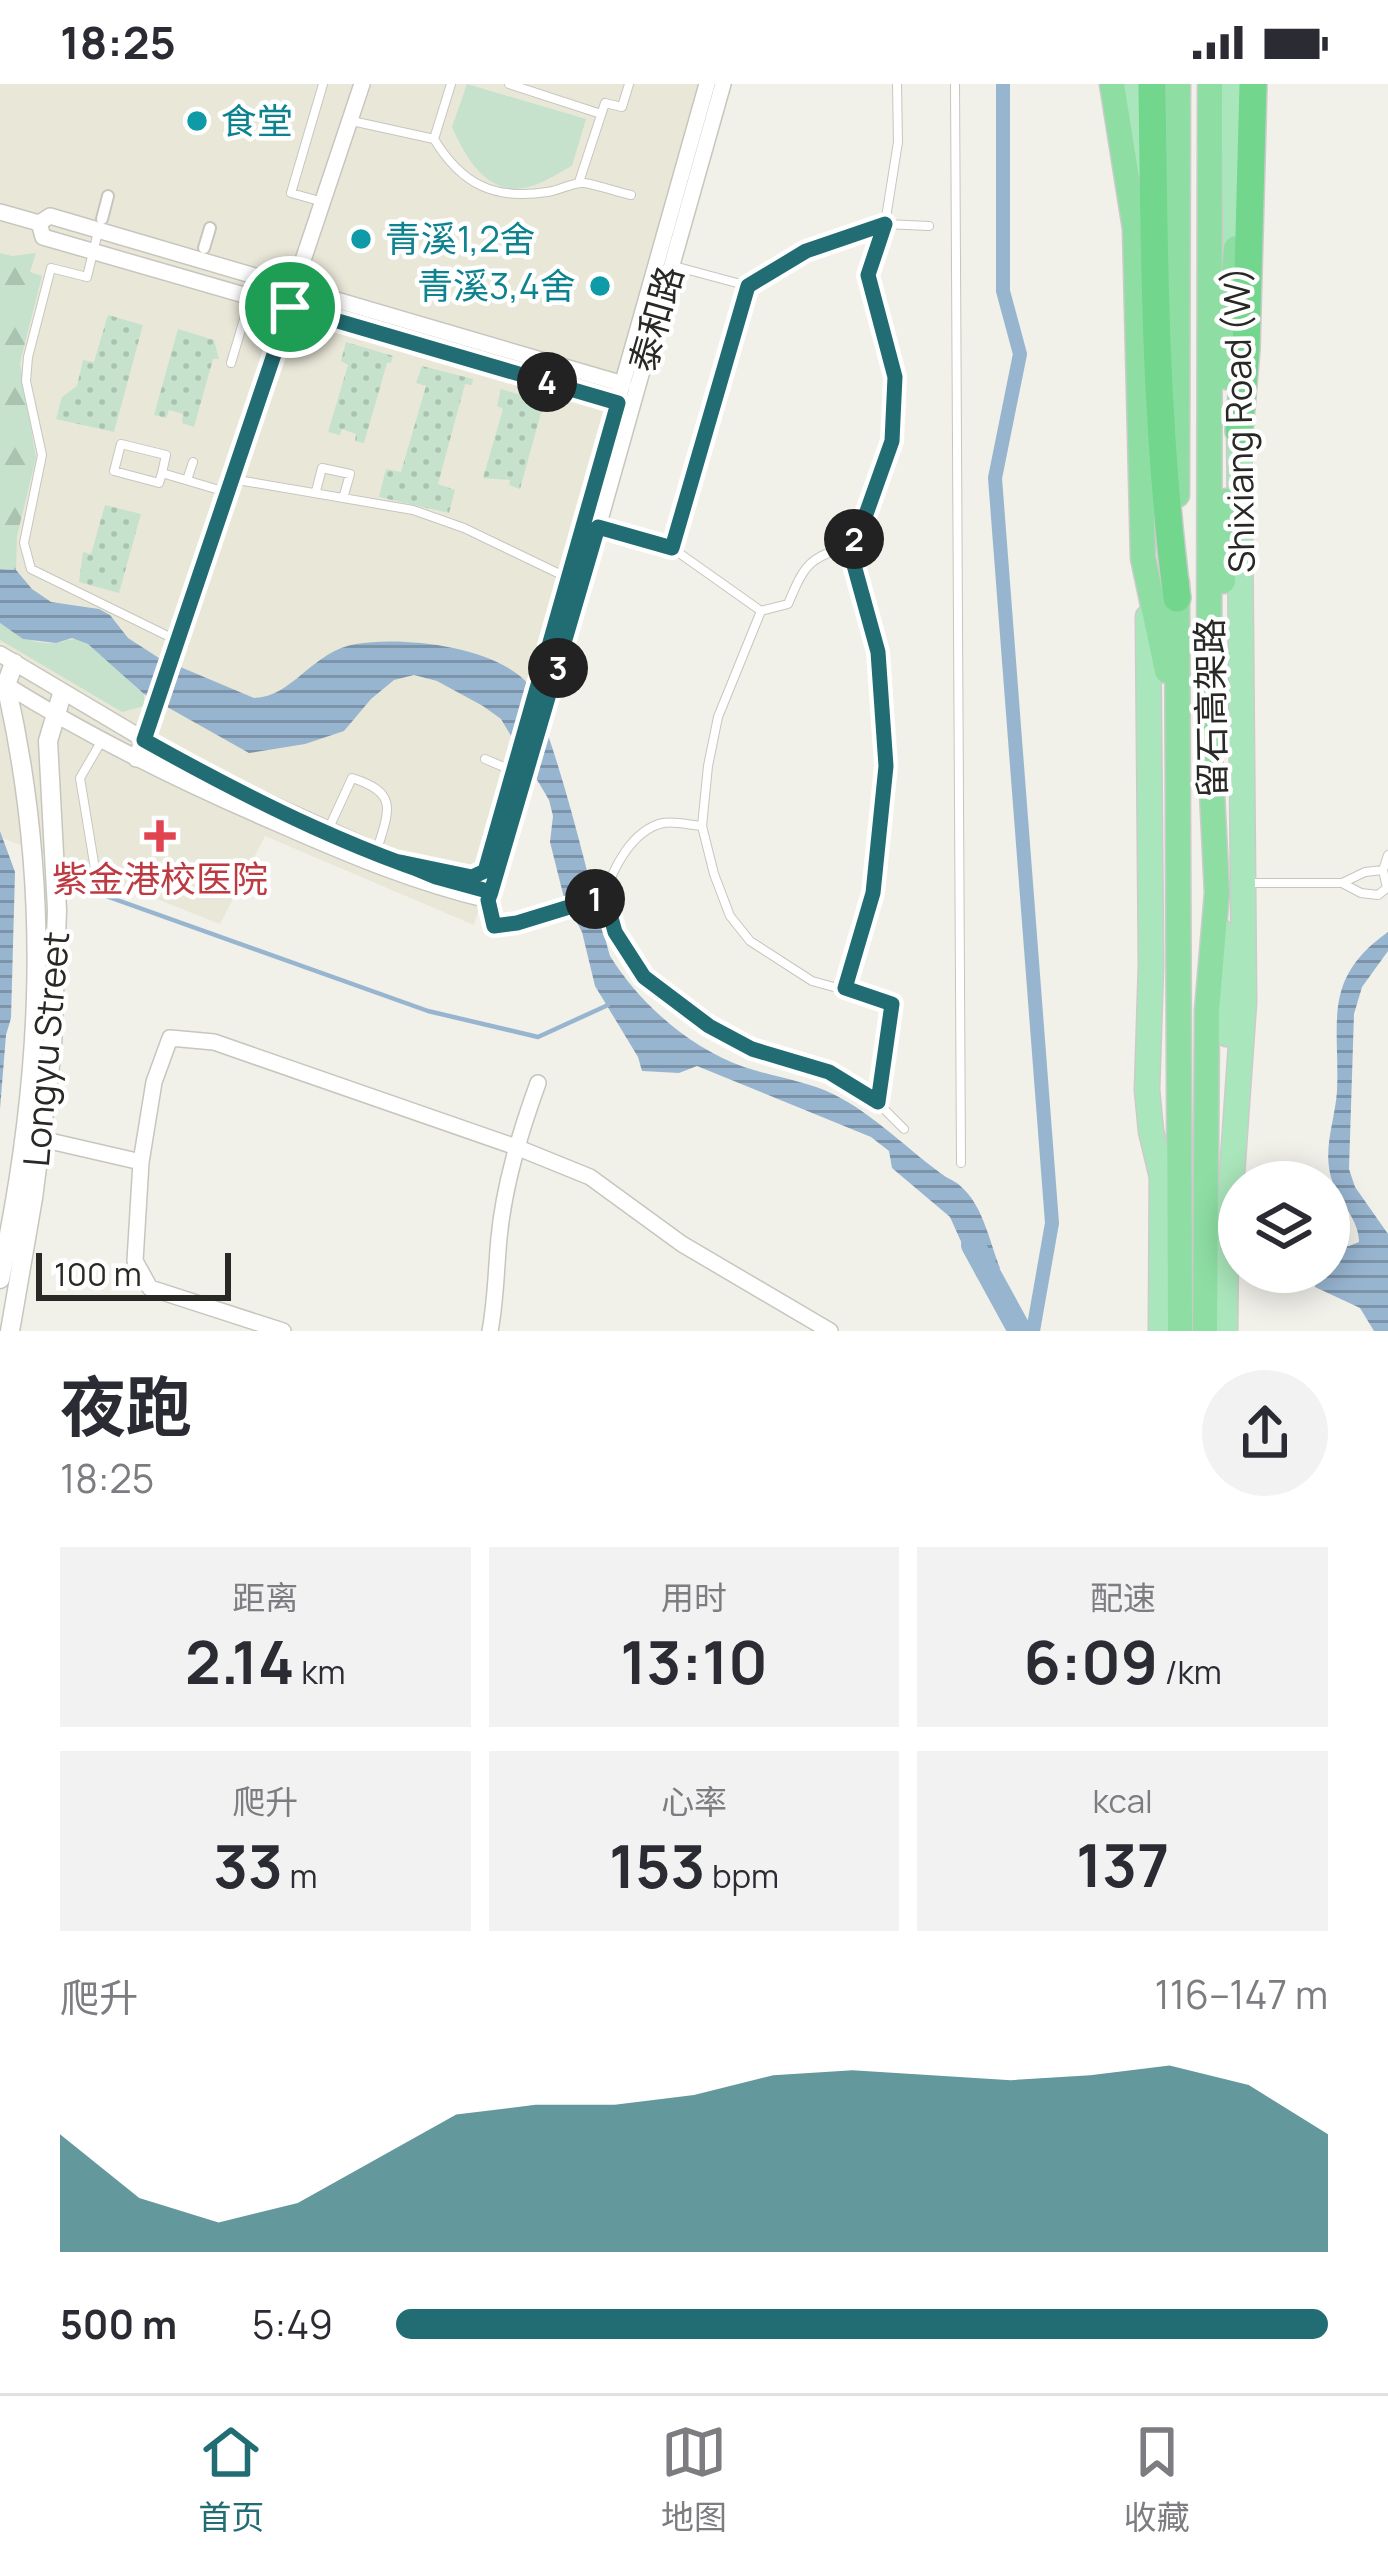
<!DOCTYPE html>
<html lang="zh">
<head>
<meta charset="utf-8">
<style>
	body { margin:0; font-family:Manrope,"Noto Sans SC",sans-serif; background:#f2f2f3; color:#2b2b33; height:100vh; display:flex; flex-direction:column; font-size:45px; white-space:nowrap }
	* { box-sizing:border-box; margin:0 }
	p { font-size:39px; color:#7c7c81 }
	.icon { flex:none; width:66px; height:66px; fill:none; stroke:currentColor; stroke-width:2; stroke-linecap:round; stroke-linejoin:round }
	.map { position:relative; height:1247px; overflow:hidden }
	.drawer { display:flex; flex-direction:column; background:#fff; flex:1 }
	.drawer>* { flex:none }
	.controls { position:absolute; left:1218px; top:1077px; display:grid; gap:24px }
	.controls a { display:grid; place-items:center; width:132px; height:132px; border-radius:50%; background:#fff; box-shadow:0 6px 30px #0003; font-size:60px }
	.scale { position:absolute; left:36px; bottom:30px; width:195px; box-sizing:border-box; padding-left:12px; border:6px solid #282825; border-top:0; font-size:33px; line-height:42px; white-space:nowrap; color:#282825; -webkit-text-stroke:9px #fff; paint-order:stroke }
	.pin { position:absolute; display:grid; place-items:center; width:102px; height:102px; color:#fff; margin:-51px; border:6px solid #fff; border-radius:50%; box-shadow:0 3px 12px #0007 }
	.km { position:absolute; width:60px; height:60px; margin:-30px; border-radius:50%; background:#222; color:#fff; font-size:33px; line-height:60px; text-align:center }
	.round { display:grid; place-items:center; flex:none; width:126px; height:126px; border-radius:63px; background:#f2f2f3 }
	.summary { display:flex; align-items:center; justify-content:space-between; height:204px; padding:0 60px }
	h1 { font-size:66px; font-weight:700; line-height:90px }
	.figures { display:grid; grid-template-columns:repeat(3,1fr); gap:18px; height:204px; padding:12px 60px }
	.figures div { display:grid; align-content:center; border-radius:0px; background:#f2f2f3; text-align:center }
	.figures b { font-size:60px; font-weight:700 }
	.figures small { font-size:33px; font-weight:400 }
	.figures p { font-size:33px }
	.chart { height:336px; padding:24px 60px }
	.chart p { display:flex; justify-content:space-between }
	.chart svg { width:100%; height:216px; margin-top:12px; fill:#226d73; opacity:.7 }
	ul { padding:0 60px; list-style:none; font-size:39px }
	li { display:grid; grid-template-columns:192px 144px 1fr; align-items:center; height:90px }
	li i { height:30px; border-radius:15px; background:#226d73 }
	.status { display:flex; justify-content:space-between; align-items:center; height:84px; padding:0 60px; background:#fff; direction:ltr }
	.status svg { height:33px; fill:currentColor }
	.tab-bar { display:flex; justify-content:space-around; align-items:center; height:168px; border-top:3px solid #e1e1e2; background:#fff; font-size:33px; color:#7c7c81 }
	.tab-bar a { display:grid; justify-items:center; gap:6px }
	.tab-bar .active { color:#226d73 }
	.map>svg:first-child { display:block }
</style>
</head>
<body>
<div class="status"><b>18:25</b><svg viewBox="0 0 49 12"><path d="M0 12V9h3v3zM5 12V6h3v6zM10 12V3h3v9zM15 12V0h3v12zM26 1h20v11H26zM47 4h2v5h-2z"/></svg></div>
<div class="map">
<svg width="1388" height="1247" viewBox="0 0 1388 1247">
	<defs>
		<pattern id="forest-firs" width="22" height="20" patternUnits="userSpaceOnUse" patternTransform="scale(3)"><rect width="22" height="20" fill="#c6e2cd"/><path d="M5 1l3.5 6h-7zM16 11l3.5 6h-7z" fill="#aac2b0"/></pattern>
		<pattern id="garden-dots" width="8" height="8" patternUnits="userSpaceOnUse" patternTransform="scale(3)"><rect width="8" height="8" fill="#c6e2cd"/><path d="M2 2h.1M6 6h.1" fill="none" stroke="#aac2b0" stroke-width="1.8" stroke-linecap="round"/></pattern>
		<pattern id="water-rules" width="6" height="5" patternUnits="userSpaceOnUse" patternTransform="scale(3)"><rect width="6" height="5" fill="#98b5d0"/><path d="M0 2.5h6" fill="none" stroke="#7c93a9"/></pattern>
	</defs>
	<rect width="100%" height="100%" fill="#f1f0e9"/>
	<path fill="#e9e7d8" d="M0,0H715L474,841L265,752L220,840L0,753Z"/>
	<path fill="#c6e2cd" d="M467,0L586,35L572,82C558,89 542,100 528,103C487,113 466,74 452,43Z
		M0,539C17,551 33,561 55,559C67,558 72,552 84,558C107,568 124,595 144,610V622L122,628L0,556Z"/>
	<path fill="url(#forest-firs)" d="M0,169L12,172L36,169L30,188L42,192L20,279L36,374L17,452L16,486L0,485Z"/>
	<path fill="url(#garden-dots)" d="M108,231L143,241L114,348L56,335L62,313L77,302L83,276L94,278Z
		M178,245L214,256L219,275H213L194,343L182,339L183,330L169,326L166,334L154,331Z
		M346,258L393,272L391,279H387L364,359L355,357L356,350L342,345L340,351L328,348L348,281L341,277Z
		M422,282L473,295L472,301L465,300L438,400L455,406L449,429L379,413L386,385L401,388L426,302L416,299Z
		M501,305L544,318L520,405L509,401L510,396L483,394L503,325L497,322Z
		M105,421L141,430L119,509L79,498L83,468L91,470Z"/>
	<path fill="url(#water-rules)" d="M0,485L16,486L32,505L51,518L99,525L110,531L128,554L159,574L254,614C293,613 312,567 356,560C402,552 497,562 529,601C539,613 543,636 548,651C573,724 589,799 610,872C640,920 690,964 744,983C774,993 806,997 833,1010C874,1030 909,1067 946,1093C981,1108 987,1151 1000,1184L977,1193L950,1133L892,1084L889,1067L871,1053L697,982L679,989L642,987L638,973L595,902L582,848L564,814L550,758L553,732L549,716L501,635L483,622L437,597L414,591L394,596L371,615L344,647L305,660L249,669L144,610L88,560L72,554L56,559L23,555L0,539Z
		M0,747L15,788L11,934L6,951L0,1025Z
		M1388,848V867L1362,903L1354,930L1349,1085L1355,1103L1388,1150V1247H1374L1360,1224L1315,1203L1314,1188H1329V1159L1349,1162L1359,1158C1359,1135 1340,1120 1333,1099C1321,1068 1335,1038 1337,1007C1340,939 1321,895 1388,848Z"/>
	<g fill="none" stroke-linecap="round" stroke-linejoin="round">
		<path stroke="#98b5d0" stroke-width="4.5" d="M64,797L428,927L538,953L608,921"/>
		<path stroke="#98b5d0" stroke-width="14" d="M1003,0V207L1020,270L995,394L1052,1139L1033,1247"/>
		<path stroke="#98b5d0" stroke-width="24" d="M973,1161L1020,1247"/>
		<g stroke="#c7c6be" stroke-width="10">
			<path id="service" d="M323,0L291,109L323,118
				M509,0L601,30
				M955,0L961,1079
				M352,37L434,55C462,101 494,116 547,108C559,107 572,98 584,99C599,101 616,108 631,111
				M434,55L451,0
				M579,98L605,19L622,23L629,0
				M98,148L87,193L51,184L28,273L26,297L42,371L24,459L31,485L176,556
				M674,182L748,202
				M231,279L251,212
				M162,389L159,399L114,387L121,360L166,371L162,389L226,408
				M232,395L413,426L464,444L566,493
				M187,396L193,378
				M316,407L322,384L350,390L344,411
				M600,444L672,464L761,527L718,633L708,682L702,742L714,790L730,832L750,857L812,897L892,919L877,1018
				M672,464L748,202L806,167L885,140L929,142
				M761,527L788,520C804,482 809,472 849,463
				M485,675L513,687
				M328,746L352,694C399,709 389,726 377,766
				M95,785L80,694L101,658
				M1383,786L1387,804L1378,811L1361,809L1342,799L1365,788Z
				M1383,786L1388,771
				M1249,799H1342
				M605,812C612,785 632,746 663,739C674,737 690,741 702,742
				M488,817L493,842L517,840L605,812L615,848L645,893L709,942L752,966L829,988L877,1018L904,1045
				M845,904L873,809L886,682L878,568L849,463L865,433L892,357L895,293L868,191L885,140L898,58L897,0"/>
		</g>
		<g stroke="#c7c6be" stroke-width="14">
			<path id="pedestrian" d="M102,135L108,112
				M204,164L210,144"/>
		</g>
		<g stroke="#c7c6be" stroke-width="18">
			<path id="minor" d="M0,128L39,139L50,132L623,300
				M39,139L43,153L618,319
				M0,570L192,684L407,781
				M3,599C91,654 185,700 281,741C349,771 416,799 488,816L526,698L723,0
				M136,675L362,0
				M400,778L472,793L485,787L707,0
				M41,1055L141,1078
				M283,1247L150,1204L135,1177L141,1078L154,998L170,954L214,958L516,1063L590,1093L682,1160L830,1247
				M490,1247C496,1215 496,1186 499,1154C504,1101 520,1049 538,999"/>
		</g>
		<g stroke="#c7c6be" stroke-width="21">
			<path id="tertiary" d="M0,1195C43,995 52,802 6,601L14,579
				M10,1247L33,1114L52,966L57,826L48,657L62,610"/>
		</g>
		<g stroke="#cbcbcb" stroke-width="27">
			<path id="primary" d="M1131,0L1133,82
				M1233,0L1236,178
				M1148,533L1151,881L1147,1006L1151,1047L1162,1093
				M1220,847L1227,950
				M1226,1176L1244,918L1239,327
				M1161,1247L1162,1077
				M1225,1247L1226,1165"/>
		</g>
		<g stroke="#cbcbcb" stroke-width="27">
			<path id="trunk" d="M1112,0L1135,145L1143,474L1167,587
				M1226,293L1236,164
				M1177,411L1178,0
				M1223,497L1226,417
				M1177,499L1180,1247
				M1205,1247L1207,927L1217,809L1209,648L1210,0"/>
		</g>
		<g stroke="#cbcbcb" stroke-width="30">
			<path id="motorway" d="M1152,0C1154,171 1155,344 1177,514
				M1239,347L1246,265L1253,0"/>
		</g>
		<use href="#service" stroke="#fff" stroke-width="8"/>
		<use href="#pedestrian" stroke="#fff" stroke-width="10"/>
		<use href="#minor" stroke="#fff" stroke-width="15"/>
		<use href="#tertiary" stroke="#fff" stroke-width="18"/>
		<use href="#primary" stroke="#aae6bb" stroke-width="24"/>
		<use href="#trunk" stroke="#8edea4" stroke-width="24"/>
		<use href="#motorway" stroke="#72d68d" stroke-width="27"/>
	</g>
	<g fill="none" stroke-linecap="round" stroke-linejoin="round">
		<g stroke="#fff" stroke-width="24">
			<path id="route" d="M290,223L144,656C253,717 370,776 491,808L488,816L494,842L517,839L605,812L615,848L644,893L709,942L752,965L829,988L878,1018L892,920L845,904L873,809L886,682L878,568L849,463L865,433L892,357L895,293L868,191L885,140L806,167L748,202L672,464L598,443L491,808L436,793L400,778L472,793L485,787L618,319L290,223"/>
		</g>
		<use href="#route" stroke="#226d73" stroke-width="15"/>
	</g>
	<g fill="#0f9aa8" stroke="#fff" stroke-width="4.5">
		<circle cx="197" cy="37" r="12"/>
		<circle cx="361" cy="155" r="12"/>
		<circle cx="600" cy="202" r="12"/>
	</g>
	<path fill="#e0444e" stroke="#fff" stroke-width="4.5" d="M154 734h12v12h12v12h-12v12h-12v-12h-12v-12h12z"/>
	<g text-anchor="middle" stroke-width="9" stroke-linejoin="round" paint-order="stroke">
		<g font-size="36" fill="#0d838f" stroke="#fff" text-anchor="start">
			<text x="221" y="50">食堂</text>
			<text x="385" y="168">青溪1,2舍</text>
			<text x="576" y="215" text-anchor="end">青溪3,4舍</text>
		</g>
		<g font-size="36" fill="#282825" stroke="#fff">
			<text transform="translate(656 235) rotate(-74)" y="13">泰和路</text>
			<text transform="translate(1239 336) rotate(-91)" y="13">Shixiang Road (W)</text>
			<text transform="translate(1211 624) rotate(-91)" y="13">留石高架路</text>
			<text transform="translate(46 965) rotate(-85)" y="13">Longyu Street</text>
		</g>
		<g font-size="36" fill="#be3a42" stroke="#fff">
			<text x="160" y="808">紫金港校医院</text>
		</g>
	</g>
</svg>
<div class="controls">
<a><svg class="icon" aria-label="layers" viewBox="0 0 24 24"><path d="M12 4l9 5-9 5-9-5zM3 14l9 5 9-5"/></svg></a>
</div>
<div class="scale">100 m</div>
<div class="pin" style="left:290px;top:223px;background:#1e9e55"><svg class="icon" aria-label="arrive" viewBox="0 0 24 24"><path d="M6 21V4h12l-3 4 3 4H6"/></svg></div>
<b class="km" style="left:595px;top:815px">1</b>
<b class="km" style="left:854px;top:455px">2</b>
<b class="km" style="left:558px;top:584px">3</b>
<b class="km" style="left:547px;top:298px">4</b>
</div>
<section class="drawer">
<div class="summary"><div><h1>夜跑</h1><p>18:25</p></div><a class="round"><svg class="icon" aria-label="share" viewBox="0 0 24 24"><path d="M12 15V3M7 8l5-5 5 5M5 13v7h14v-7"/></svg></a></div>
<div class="figures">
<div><p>距离</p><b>2.14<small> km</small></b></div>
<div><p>用时</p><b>13:10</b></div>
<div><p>配速</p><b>6:09<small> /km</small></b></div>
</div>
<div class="figures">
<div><p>爬升</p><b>33<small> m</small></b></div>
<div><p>心率</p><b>153<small> bpm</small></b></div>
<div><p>kcal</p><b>137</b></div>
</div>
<div class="chart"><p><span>爬升</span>116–147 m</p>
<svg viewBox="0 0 160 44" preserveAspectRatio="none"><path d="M0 44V20L10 33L20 38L30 34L40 25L50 16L60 14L70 14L80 12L90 8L100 7L110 8L120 9L130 8L140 6L150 10L160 20V44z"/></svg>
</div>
<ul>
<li><b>500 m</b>5:49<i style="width:100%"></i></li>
</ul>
</section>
<nav class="tab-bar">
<a class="active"><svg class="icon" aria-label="home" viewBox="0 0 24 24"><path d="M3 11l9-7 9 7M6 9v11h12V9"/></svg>首页</a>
<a><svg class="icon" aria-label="map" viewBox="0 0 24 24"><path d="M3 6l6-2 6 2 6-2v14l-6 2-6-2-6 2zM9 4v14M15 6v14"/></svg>地图</a>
<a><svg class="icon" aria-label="saved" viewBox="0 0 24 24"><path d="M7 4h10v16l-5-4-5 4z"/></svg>收藏</a>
</nav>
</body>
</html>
